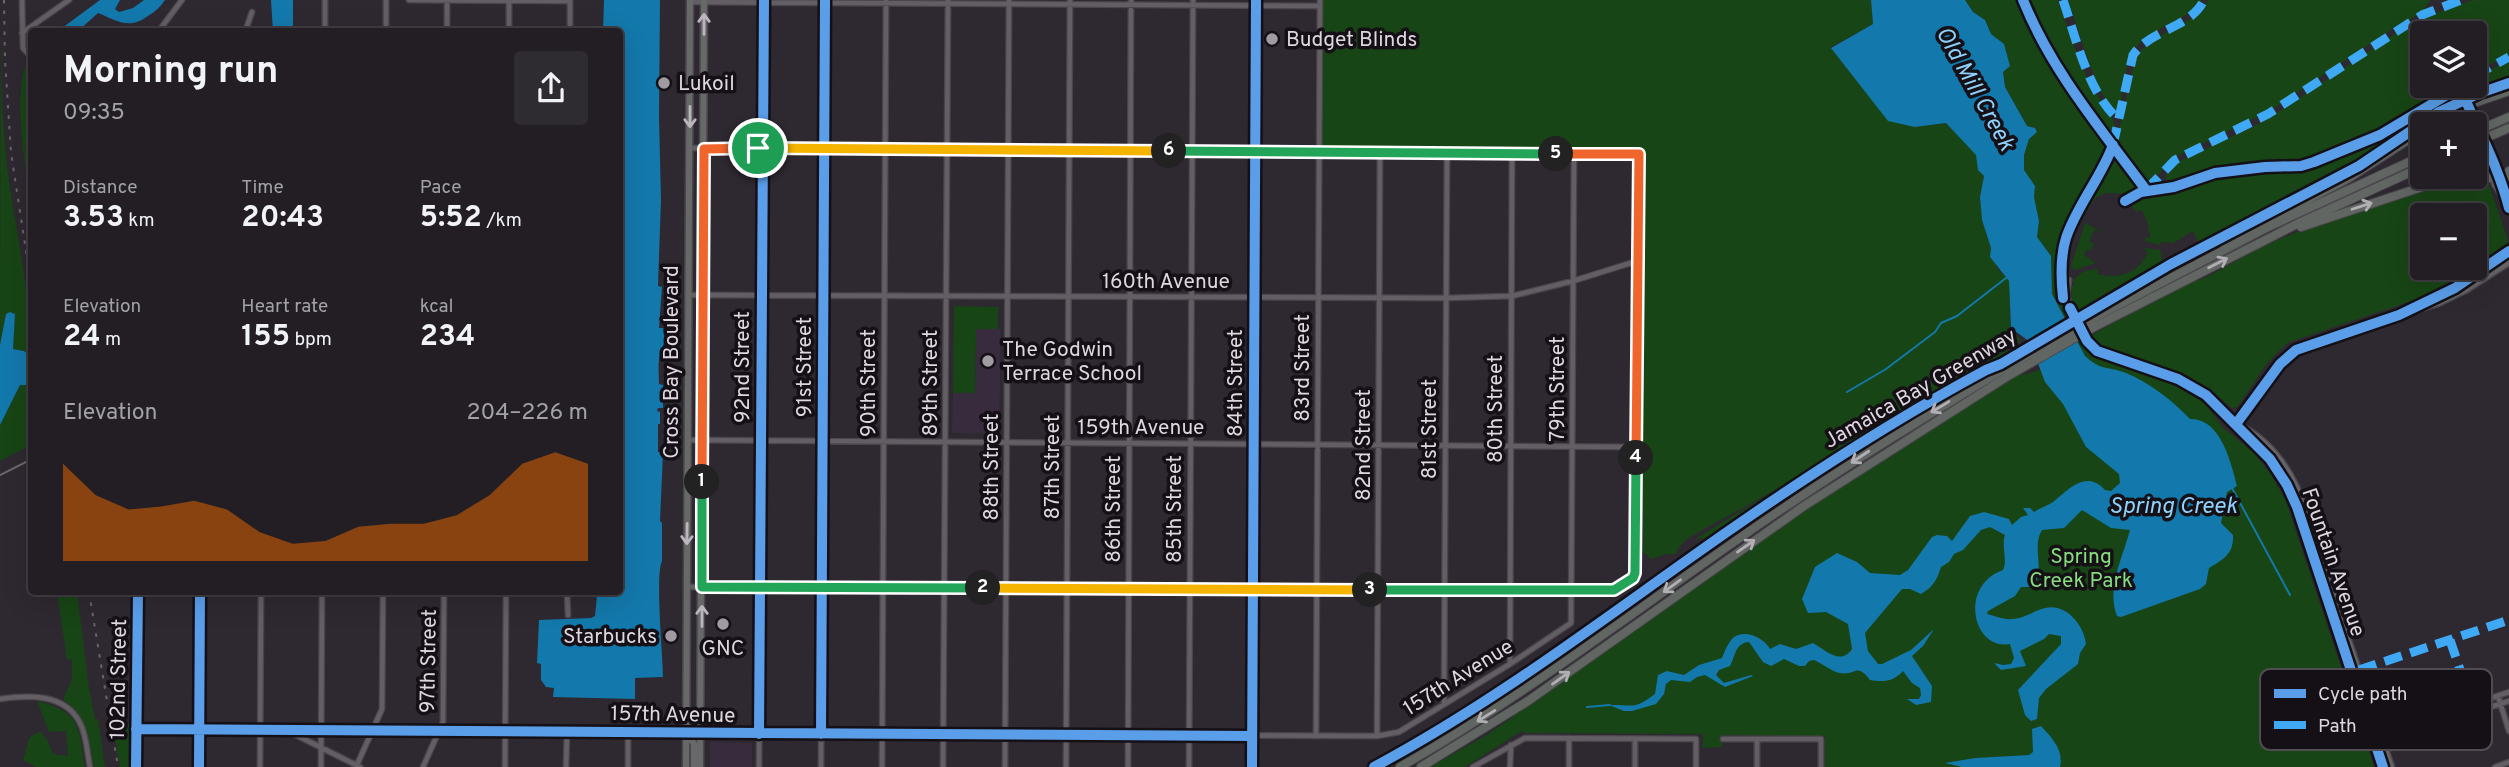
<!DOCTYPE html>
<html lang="en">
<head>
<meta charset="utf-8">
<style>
	body { margin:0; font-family:Overpass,sans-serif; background:#2e2b31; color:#f1f3f6; height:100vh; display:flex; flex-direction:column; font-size:26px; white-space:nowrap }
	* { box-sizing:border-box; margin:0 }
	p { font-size:23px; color:#a2a2a6 }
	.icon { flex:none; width:38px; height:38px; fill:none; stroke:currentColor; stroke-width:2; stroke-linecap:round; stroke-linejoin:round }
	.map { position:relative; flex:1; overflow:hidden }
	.drawer { position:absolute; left:28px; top:28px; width:595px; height:567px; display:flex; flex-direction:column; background:#221e24; border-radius:7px; box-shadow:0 7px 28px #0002,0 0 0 2px #3f3c41 }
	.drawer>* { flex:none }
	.fabs { position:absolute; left:2410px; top:21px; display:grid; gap:14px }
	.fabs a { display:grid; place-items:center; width:77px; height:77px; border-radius:7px; background:#221e24; box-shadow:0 7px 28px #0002,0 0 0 2px #3f3c41; font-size:35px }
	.pin { position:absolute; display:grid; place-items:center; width:60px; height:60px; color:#fff; margin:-30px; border:4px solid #fff; border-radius:50%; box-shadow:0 2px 7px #0007 }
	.km { position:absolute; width:35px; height:35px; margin:-18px; border-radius:50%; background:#222; color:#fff; font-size:19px; line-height:35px; text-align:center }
	.round { display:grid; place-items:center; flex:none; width:74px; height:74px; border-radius:7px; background:#2e2b31 }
	.overview { display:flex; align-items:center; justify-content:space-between; height:119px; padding:0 35px }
	h1 { font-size:38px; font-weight:700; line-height:52px }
	.metrics { display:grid; grid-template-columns:repeat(3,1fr); gap:10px; height:119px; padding:7px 35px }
	.metrics div { display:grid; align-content:center }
	.metrics b { font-size:30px; font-weight:700 }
	.metrics small { font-size:19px; font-weight:400 }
	.metrics p { font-size:19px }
	.chart { height:196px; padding:14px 35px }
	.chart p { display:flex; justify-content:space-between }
	.chart svg { width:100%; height:126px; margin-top:7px; fill:#b45309; opacity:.7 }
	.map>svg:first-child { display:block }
</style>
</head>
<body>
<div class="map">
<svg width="2509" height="767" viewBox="0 0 2509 767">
	<rect width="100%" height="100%" fill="#2e2830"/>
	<path fill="#382b3d" d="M976,329H1001L999,433H952L953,393H975Z
		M710,742L752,743V767H710Z"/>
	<path fill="#184515" d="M1,0C1,55 1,111 7,166C15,230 31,292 31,357L24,351L13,349L15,314L11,312L6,314L0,345Z
		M1320,0H1871L1873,24L1831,47L1915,127L1946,123L1977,155L1978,170L1984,176L1980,197L1982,220L1997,268L2009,280L2011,328L2006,327L2011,334L2016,335L2021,341L2017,344L2009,343L2007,352L2011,354L1998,362L1995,361L1979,372L1972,373L1958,384L1918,404L1933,379C1917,392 1911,408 1893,419L1889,418L1883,428L1797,484L1785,485L1789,486L1769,500L1758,504L1757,508L1710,541L1704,543L1702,538L1695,539L1784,485L1688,538L1678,548L1676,554H1667L1651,559L1645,553H1636L1639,154L1319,152Z
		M1965,0H2020C2044,52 2075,99 2110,145L2108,154L2092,186L2067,227L2060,248L2061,302L2064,310L2082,342L2092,354L2177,385L2194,394L2206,404L2222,427L2254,453L2271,475L2285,499L2374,767H1825V736L1725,735L1722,737V747L1703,748V734L1524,733L1522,731L1465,767H1430L1485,736L1513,717L1510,712L1751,542L2013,378L2021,371L2023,375L2037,371L2080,346L2052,294L2051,256L2037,237L2039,221L2034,197L2035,186L2024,170V155L2029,138L2037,132L2035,128L2027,126L2005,87L2003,72L2010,66L2004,44L1991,34L1985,20L1973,12Z
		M2029,0H2058C2067,26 2076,53 2087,78C2094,93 2112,113 2115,126L2112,130L2108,131L2053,50Z
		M2068,0H2202C2184,26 2143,26 2130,58C2123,75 2124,95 2118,113C2100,107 2076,21 2068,0Z
		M2208,0H2430L2423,12L2395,27L2271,110L2175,157L2152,181L2144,183L2118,149L2116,143L2135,59C2151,30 2196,27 2208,0Z
		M2473,0H2509V55L2475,72L2474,33H2422V86H2456L2407,117L2368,138L2315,160L2294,163L2255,164L2207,172L2166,186V175L2178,162L2265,121L2414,21Z
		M2509,61V79L2443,106L2343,171L2113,293L2078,318L2072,305L2071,285H2074L2075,282H2072C2080,272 2086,269 2098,270L2097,274C2120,279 2139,274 2148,251L2143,249L2145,248L2160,250L2163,264L2200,245L2193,231L2173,243L2160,242V245L2145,241V238L2150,237L2148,224L2142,210L2137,212L2131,205L2134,198L2148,191L2174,190L2225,173L2301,169L2317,164L2383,138L2467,86H2474L2475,80L2487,71Z
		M31,66V134L25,143L31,187V206C25,167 15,107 24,69Z
		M2113,148L2140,184V188C2126,201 2110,186 2096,198C2091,203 2087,212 2082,218H2078L2103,182L2100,178Z
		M2462,181L2489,184L2508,241L2504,246L2474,267V215H2422V268H2474L2420,298L2287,343L2268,362L2237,407L2232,408L2205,386L2100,348L2088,337L2175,289L2209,276L2259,248L2314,225L2441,183Z
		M2085,223L2101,232L2094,230L2089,241L2094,244L2091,251L2087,249L2084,255L2096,263L2074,270L2071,266Z
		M954,306L998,307V329H976L975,393H953Z
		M1999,366C1902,422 1808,482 1717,546C1610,622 1506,704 1391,767H1378L1533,674L1829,465L1942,396Z
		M23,383L31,385V445L0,461V425L20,385Z
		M57,592H77L89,688L95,719H98L105,767H94C88,733 89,723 63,699L72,679V659L67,660Z
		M37,701C80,712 79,726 85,767H36L23,760L29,738L40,731L48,741L53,754L68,756L66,731L49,732Z
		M114,713L118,723L129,724V750L133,767H120L112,723Z"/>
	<path fill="#1378ab" d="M100,0H120L115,9L119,12L133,8L144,0H165C160,7 155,12 148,16C128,30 118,21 98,13L78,31H58Z
		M271,0H293V31H273Z
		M604,0H660L659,116L661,200L658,286L662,287L659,328H663C667,345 661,347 659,360C658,367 659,376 659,384L663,385V408H658L657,411L660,412V424H658V452L663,453L660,521L662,523V561C655,576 663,656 663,677L635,678V699L553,697L554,688L546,687L541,680V664L537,663L539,620L591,618L595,616L597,596L589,592H620V32L603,31Z
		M1871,0H1965L1973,12L1985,20L1991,34L2004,44L2010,66L2003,72L2005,87L2027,126L2035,128L2037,132L2029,139L2024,155V170L2035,186L2034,197L2039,221L2037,237L2051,256L2052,294L2085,356C2101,371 2108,366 2126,373C2150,383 2172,400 2190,419C2221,418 2231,463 2237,486L2227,492L2221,523L2233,535C2234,554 2223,560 2209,568L2206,584L2200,589L2121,617L2117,616C2106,588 2123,557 2130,530L2111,528L2082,510L2064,528L2042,530C2031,548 2046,568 2033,587H2021L2015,596L1988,611L1987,614C1996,616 2003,620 2013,619C2026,618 2033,611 2045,608C2066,603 2084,625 2086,644L2080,653L2078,664L2046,689L2039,698L2037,719L2031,721L2025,715L2018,690L2061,644V636L2049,634L2044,639L2020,651L2026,666L2001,670L1994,663L2003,665L2011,664L2014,658L2010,644C1973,651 1958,586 2003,570C2008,560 2001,547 2005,535L1990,527L1981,530L1963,550L1954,554L1949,562L1941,567C1937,580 1933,587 1921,594L1910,589H1902L1865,633L1868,651L1878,664H1882L1911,650L1934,629L1923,646L1912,656L1932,686L1931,702L1916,705L1907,699H1919L1921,695L1920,688L1912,683L1903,671C1893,682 1884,682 1870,680C1856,662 1856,676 1840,673C1832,672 1822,663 1814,660L1809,661L1805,666H1799L1784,659L1771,666L1763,662L1749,642C1735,643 1736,655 1730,666L1719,670L1716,675L1724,683L1751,675L1753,676L1725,687L1705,675L1697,677L1690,682L1671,680L1666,684L1664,694L1656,704L1632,711H1624L1609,705C1634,704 1632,711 1655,694L1658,675L1667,671L1684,675L1699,665L1722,658C1725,651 1728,642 1734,637C1746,629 1764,638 1770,649L1780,644L1796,649L1813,643C1825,650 1841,666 1852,649L1848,624L1826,612L1808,613L1802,599L1815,567L1837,553L1857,562L1870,573L1900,575L1908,570L1932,537L1937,535L1947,536L1952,541L1970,516L1984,512L2009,519L2012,525L2021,517L2028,515L2023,508H2030L2034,512C2040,508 2047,506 2053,502C2068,490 2086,469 2105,490L2111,491L2120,483L2119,474L2086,447L2063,404L2045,382L2030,342L2011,328L2009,281L1990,257L1991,248L1982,220L1980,197L1984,176L1978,170L1976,155L1946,123L1915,127L1888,121L1831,48L1873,24Z
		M10,312L15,314L13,349L24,351L31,357V385H20L0,425V345L6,314Z
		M2041,726C2052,738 2064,750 2060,767H1962L1945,763L1975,758L2029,755L2033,752L2032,729Z"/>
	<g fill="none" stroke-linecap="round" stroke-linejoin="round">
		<path stroke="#1378ab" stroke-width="2" d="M1847,392L1886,369L1935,332L1941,323L1957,316L2006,278
			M2232,488L2290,595
			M1587,707L1610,705"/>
		<g stroke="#4a454c" stroke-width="7">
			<path id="minor" d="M22,0L23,48L32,58
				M409,0L570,1
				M690,2L1320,6
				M158,32L182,0
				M245,32L252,12
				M325,32V0
				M386,32V0
				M447,32V0
				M509,32V1
				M570,32V1
				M22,33L69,0
				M2069,280L2067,294L2070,308L2093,348L2193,386L2236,424
				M689,295L1446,298L1512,296L1573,281L1637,261
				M688,440L1636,447
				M687,587L1516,591H1608L1614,590L1633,578L1635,573L1639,154L690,148
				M567,592L568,615
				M1510,664L1512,155
				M2498,696L2509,731
				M0,699C28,695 65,693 80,723C87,736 87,753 90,767
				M1444,704L1447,154
				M136,729L1377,736L1399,732L1510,664L1571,623L1574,154
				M292,733L360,767
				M1316,736L1320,0
				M1377,736L1380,154
				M2374,737L2509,692
				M1569,738V767
				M1723,739H1821V767
				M1757,739V767
				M2376,745L2509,701
				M136,767L138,592
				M199,767L200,592
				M260,767L261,592
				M321,767L322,592
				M356,767L382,709L383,592
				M423,767L443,722L444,592
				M505,767L506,592
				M566,767L567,732
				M628,767V733
				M759,767L764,0
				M821,767L825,0
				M882,767L886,0
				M943,767L948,0
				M1005,767L1009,0
				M1066,767L1070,0
				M1128,767L1131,0
				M1189,767L1193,0
				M1252,767L1256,0
				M1473,767L1525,738L1696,739V767
				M1510,767L1511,745
				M1635,767V739
				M2495,767L2509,762"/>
		</g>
		<g stroke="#4a454c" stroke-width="9">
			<path id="secondary" d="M2490,155L2506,190L2509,208
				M2490,158L2495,184L2507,202
				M2410,309L2455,288L2509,251
				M2236,424C2264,437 2283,460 2296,487L2391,767
				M2236,424L2280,364L2296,350L2381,320L2438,303L2467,289L2509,262
				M2240,428L2275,465L2292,496L2383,767"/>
		</g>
		<g stroke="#4a454c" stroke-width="9">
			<path id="primary" d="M688,735L694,744V767
				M686,767L690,0
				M700,767L704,0"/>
		</g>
		<g stroke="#4a454c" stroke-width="10">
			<path id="motorway" d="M2433,124L2468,105L2509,91
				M2474,132L2509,117
				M2474,143L2509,128
				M2506,190V176L2509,171
				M2301,227L2446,179L2494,178
				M2224,244L2349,178L2422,131
				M2092,319L2268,227L2422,156
				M2096,326L2299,223L2422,167
				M1400,767C1521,698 1630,614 1744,535C1828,476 1916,422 2004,369
				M1421,767L1528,701L1804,506L2008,376"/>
		</g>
		<use href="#minor" stroke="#625e64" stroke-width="4.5"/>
		<use href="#secondary" stroke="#646466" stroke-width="6"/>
		<use href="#primary" stroke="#666968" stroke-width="6"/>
		<use href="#motorway" stroke="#616663" stroke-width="8"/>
		<path stroke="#6a646b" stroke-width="2" d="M0,475L32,459"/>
		<path stroke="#6a646b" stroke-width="2" stroke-dasharray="3.5 7" stroke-linecap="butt" d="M4,0L5,59L11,153L32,290
			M89,592L118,767"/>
		<g stroke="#4a454c" stroke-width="9" stroke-linecap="butt">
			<path id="secondary-bridge" d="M2472,115L2490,155"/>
		</g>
		<g stroke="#4a454c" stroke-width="10" stroke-linecap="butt">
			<path id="motorway-bridge" d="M2004,369L2092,319
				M2008,376L2096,326"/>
		</g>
		<use href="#secondary-bridge" stroke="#646466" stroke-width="6"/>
		<use href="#motorway-bridge" stroke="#616663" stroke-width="8"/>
		<path stroke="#3fa9f5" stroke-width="9" stroke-dasharray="18 9" stroke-linecap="butt" d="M2063,0C2076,38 2088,93 2119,120
			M2474,76L2509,57
			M2113,145L2133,55C2151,29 2191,28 2204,0
			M2146,190L2175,160L2268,114L2422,15L2461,0
			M2450,640L2472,705
			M2359,670L2509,620"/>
		<g stroke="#151016" stroke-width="15">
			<path id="cycleway" d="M2023,0C2051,70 2101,129 2146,190
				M2465,99C2481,135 2499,169 2509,208
				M2125,201L2141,192L2174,187L2215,173L2265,167L2301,166L2314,162L2380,135L2462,86
				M2063,298C2061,279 2060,257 2066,238C2077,205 2101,178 2113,145
				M2070,308L2087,341L2097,351L2178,379L2206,395L2270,459L2287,485L2297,507L2383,767
				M2236,424L2280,364L2296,350L2399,315L2455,288L2509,251
				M136,729L1252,736
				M759,734L764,0
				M821,734L825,0
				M136,767L138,592
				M199,767L200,592
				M1252,767L1256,0
				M1374,767C1484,708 1582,635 1683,563C1781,493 1880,427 1986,370L2001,364L2171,264L2359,166L2439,112L2480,93L2509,83"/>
		</g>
		<use href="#cycleway" stroke="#5a9eea" stroke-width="10"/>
	</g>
	<defs><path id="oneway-shaft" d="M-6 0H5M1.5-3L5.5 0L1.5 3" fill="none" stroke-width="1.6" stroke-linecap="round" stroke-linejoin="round" transform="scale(1.75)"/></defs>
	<g stroke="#bab6bc">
		<use href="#oneway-shaft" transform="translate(704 24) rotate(-90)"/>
		<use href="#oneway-shaft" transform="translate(690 117) rotate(90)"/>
		<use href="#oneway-shaft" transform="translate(687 534) rotate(91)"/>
		<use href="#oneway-shaft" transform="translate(702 616) rotate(-90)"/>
	</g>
	<g stroke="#b2afb4">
		<use href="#oneway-shaft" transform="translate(2362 206) rotate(-18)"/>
		<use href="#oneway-shaft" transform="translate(2218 263) rotate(-27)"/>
		<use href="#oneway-shaft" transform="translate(1940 407) rotate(149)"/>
		<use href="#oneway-shaft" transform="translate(1860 457) rotate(147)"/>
		<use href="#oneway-shaft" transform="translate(1746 546) rotate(-35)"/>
		<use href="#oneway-shaft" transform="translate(1672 586) rotate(144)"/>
		<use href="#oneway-shaft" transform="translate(1561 678) rotate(-35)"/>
		<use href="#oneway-shaft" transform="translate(1486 716) rotate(148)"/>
	</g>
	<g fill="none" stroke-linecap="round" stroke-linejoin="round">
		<g stroke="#fff" stroke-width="14">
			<path id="split-1" d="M702,482L704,149L758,148"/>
		</g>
		<g stroke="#fff" stroke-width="14">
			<path id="split-2" d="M702,482V587L983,588"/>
		</g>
		<g stroke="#fff" stroke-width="14">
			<path id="split-3" d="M983,588L1370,590"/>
		</g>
		<g stroke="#fff" stroke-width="14">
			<path id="split-4" d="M1370,590H1614L1633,578L1635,573L1636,458"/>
		</g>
		<g stroke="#fff" stroke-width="14">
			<path id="split-5" d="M1556,154H1639L1636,458"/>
		</g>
		<g stroke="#fff" stroke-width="14">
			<path id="split-6" d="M1169,151L1556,154"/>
		</g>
		<g stroke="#fff" stroke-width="14">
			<path id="split-7" d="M758,148L1169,151"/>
		</g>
		<use href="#split-1" stroke="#f0652b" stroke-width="9"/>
		<use href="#split-2" stroke="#22a559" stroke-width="9"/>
		<use href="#split-3" stroke="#f5b400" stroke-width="9"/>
		<use href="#split-4" stroke="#22a559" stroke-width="9"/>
		<use href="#split-5" stroke="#f0652b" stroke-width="9"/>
		<use href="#split-6" stroke="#22a559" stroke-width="9"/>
		<use href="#split-7" stroke="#f5b400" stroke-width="9"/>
	</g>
	<g fill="#a09aa2" stroke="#151016" stroke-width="2.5">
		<circle cx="1272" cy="39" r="7"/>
		<circle cx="664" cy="83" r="7"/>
		<circle cx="988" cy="361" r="7"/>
		<circle cx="723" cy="624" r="7"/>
		<circle cx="671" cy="636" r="7"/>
	</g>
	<g text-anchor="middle" stroke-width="7" stroke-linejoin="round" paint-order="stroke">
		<g font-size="21" fill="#ded7e0" stroke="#151016" text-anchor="start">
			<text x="1286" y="46">Budget Blinds</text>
			<text x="678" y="90">Lukoil</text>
			<text x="1002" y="356">The Godwin<tspan x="1002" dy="24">Terrace School</tspan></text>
			<text x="657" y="643" text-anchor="end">Starbucks</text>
			<text x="723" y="655" text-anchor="middle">GNC</text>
		</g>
		<g font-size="21" fill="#ded7e0" stroke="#151016">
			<text x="1166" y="288">160th Avenue</text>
			<text transform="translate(671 362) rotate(-90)" y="7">Cross Bay Boulevard</text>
			<text transform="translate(742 367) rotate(-90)" y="7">92nd Street</text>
			<text transform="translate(804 367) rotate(-90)" y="7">91st Street</text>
			<text transform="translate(1302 368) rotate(-90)" y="7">83rd Street</text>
			<text transform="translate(868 383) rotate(-90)" y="7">90th Street</text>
			<text transform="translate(930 383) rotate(-90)" y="7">89th Street</text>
			<text transform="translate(1235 383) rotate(-90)" y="7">84th Street</text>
			<text transform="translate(1920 388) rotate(-30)" y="7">Jamaica Bay Greenway</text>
			<text transform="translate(1557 389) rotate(-90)" y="7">79th Street</text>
			<text transform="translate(1495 409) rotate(-90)" y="7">80th Street</text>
			<text x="1141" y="434">159th Avenue</text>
			<text transform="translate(1429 429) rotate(-90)" y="7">81st Street</text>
			<text transform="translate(1363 445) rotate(-90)" y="7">82nd Street</text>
			<text transform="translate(991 467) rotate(-90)" y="7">88th Street</text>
			<text transform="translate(1052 467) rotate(-90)" y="7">87th Street</text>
			<text transform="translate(1113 509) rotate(-90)" y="7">86th Street</text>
			<text transform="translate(1174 509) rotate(-90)" y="7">85th Street</text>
			<text transform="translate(2334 562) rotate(71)" y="7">Fountain Avenue</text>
			<text transform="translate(428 661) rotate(-89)" y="7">97th Street</text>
			<text transform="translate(1458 677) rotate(-32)" y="7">157th Avenue</text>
			<text transform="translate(118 679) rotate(-89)" y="7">102nd Street</text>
			<text transform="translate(673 714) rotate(1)" y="7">157th Avenue</text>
		</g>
		<g font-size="21" fill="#86dd7e" stroke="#151016">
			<text x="2081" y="563">Spring<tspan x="2081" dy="24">Creek Park</tspan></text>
		</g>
		<g font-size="23" font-style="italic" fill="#8ed1fd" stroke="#151016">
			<text transform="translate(1976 88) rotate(61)" y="8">Old Mill Creek</text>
			<text x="2173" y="513">Spring Creek</text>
		</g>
	</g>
	<rect x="2260" y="669" width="232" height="81" rx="10" fill="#151016" stroke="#514c53" stroke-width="2"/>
	<rect x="2274" y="689" width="32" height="9" fill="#5a9eea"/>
	<rect x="2274" y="721" width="32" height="8" fill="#3fa9f5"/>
	<g font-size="19" fill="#ded7e0">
		<text x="2318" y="700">Cycle path</text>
		<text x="2318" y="732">Path</text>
	</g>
</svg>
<div class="fabs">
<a><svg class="icon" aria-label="layers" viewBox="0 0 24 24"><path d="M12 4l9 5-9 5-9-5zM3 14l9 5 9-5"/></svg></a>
<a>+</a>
<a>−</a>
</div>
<div class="pin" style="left:758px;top:148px;background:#1e9e55"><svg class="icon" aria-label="arrive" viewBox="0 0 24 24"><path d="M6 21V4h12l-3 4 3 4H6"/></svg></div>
<b class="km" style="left:702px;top:482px">1</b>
<b class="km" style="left:983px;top:588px">2</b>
<b class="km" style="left:1370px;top:590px">3</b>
<b class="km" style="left:1636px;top:458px">4</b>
<b class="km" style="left:1556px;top:154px">5</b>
<b class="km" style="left:1169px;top:151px">6</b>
<section class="drawer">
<div class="overview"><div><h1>Morning run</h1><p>09:35</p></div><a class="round"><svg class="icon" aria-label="share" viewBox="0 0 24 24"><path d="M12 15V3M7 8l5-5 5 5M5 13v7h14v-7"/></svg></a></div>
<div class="metrics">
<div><p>Distance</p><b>3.53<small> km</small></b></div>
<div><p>Time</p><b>20:43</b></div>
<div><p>Pace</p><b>5:52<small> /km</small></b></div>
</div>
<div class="metrics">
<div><p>Elevation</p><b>24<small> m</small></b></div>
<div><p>Heart rate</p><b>155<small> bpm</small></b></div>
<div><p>kcal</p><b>234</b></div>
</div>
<div class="chart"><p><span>Elevation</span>204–226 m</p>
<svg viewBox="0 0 160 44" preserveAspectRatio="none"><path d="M0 44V10L10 21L20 26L30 25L40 23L50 26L60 34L70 38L80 37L90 32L100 31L110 31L120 28L130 21L140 10L150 6L160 10V44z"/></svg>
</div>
</section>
</div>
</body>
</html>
